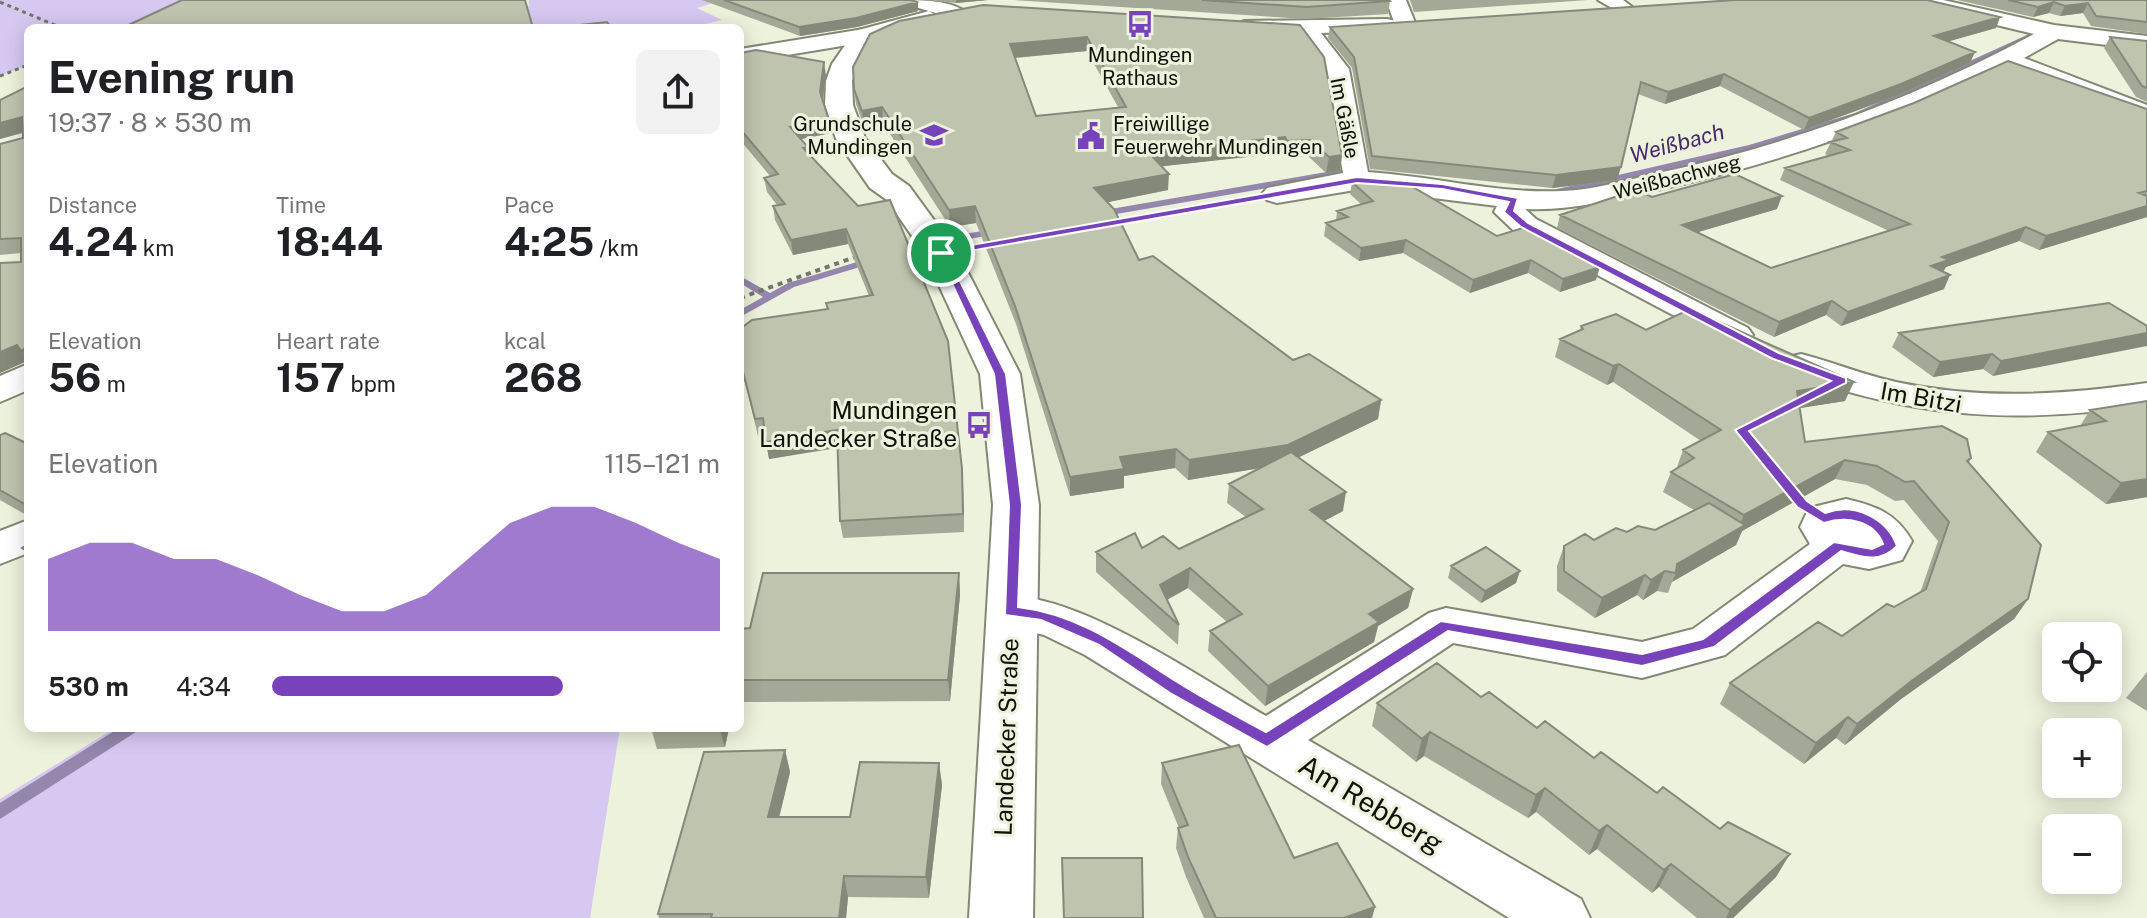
<!DOCTYPE html>
<html lang="en">
<head>
<meta charset="utf-8">
<style>
	body { margin:0; font-family:"Public Sans",sans-serif; background:#f2f2f2; color:#202124; height:100vh; display:flex; flex-direction:column; font-size:30px; white-space:nowrap }
	* { box-sizing:border-box; margin:0 }
	p { font-size:26px; color:#757577 }
	.icon { flex:none; width:44px; height:44px; fill:none; stroke:currentColor; stroke-width:2; stroke-linecap:round; stroke-linejoin:round }
	.map { position:relative; flex:1; overflow:hidden }
	.details { position:absolute; left:24px; top:24px; width:720px; height:708px; display:flex; flex-direction:column; background:#fff; border-radius:12px; box-shadow:0 4px 20px #0003 }
	.details>* { flex:none }
	.buttons { position:absolute; left:2042px; top:622px; display:grid; gap:16px }
	.buttons a { display:grid; place-items:center; width:80px; height:80px; border-radius:12px; background:#fff; box-shadow:0 4px 20px #0003; font-size:40px }
	.pin { position:absolute; display:grid; place-items:center; width:68px; height:68px; color:#fff; margin:-34px; border:4px solid #fff; border-radius:50%; box-shadow:0 2px 8px #0007 }
	.round { display:grid; place-items:center; flex:none; width:84px; height:84px; border-radius:12px; background:#f2f2f2 }
	.summary { display:flex; align-items:center; justify-content:space-between; height:136px; padding:0 24px }
	h1 { font-size:44px; font-weight:700; line-height:60px }
	.metrics { display:grid; grid-template-columns:repeat(3,1fr); gap:12px; height:136px; padding:8px 24px }
	.metrics div { display:grid; align-content:center }
	.metrics b { font-size:40px; font-weight:700 }
	.metrics small { font-size:22px; font-weight:400 }
	.metrics p { font-size:22px }
	.chart { height:224px; padding:16px 24px }
	.chart p { display:flex; justify-content:space-between }
	.chart svg { width:100%; height:144px; margin-top:8px; fill:#7843ba; opacity:.7 }
	ul { padding:0 24px; list-style:none; font-size:26px }
	li { display:grid; grid-template-columns:128px 96px 1fr; align-items:center; height:60px }
	li i { height:20px; border-radius:10px; background:#7843ba }
	.map>svg:first-child { display:block }
</style>
</head>
<body>
<div class="map">
<svg width="2147" height="918" viewBox="0 0 2147 918">
	<rect width="100%" height="100%" fill="#ecf2db"/>
	<path fill="#d7c8f1" d="M0,0H193L123,28H28V65L0,76Z
		M529,0H722L697,8L722,20L688,28H490L527,25Z
		M115,728H620L590,918H0V799Z"/>
	<g fill="none" stroke-linecap="round" stroke-linejoin="round">
		<path fill="#9486ac" fill-rule="evenodd" d="M2039,25L2042,27L2034,29L2032,37L1861,117L1754,149L1557,195L1553,192L1557,189L1749,145L1855,113L2027,35L2029,26Z
			M2123,33L2147,34V38L2125,36L2123,35Z
			M1338,170L1355,171L1359,174L1355,177L1338,176L1099,217L1095,214L1099,211Z
			M994,229L999,232L997,234L958,241L953,238L958,235Z
			M870,258L875,261L873,263L794,287L740,317V310L763,297L740,283V276L770,293L788,283Z
			M119,728H139L136,732L0,819V803Z"/>
		<g stroke="#838874" stroke-width="4">
			<path id="street" d="M902,0C921,0 952,0 967,13L956,19L905,4Z
				M1386,0H1406L1416,25L1413,30H1397Z
				M1598,0H1623L1635,9L1624,15Z
				M1906,0H1943L2054,25L2147,36V50L2058,39L2024,58L2147,105V122L2006,67C1895,123 1779,163 1657,190C1613,200 1571,211 1525,209L1536,219L1748,328L1753,335L1748,342L1736,345L1724,342L1514,231L1494,212L1497,206L1361,189L1277,203L1267,200L1262,194L1267,188L1343,173L1325,70L1295,29L1298,24H1314L1349,69L1368,172C1433,176 1496,194 1562,191C1594,190 1626,180 1658,173C1790,145 1915,98 2034,34L1909,4Z
				M864,29L875,36L872,41L740,63V49Z
				M1801,354C1833,362 1863,375 1896,382C1980,400 2062,395 2147,383V405C2011,425 1918,418 1788,373L1783,365L1788,357Z
				M28,364V390L0,402V376Z
				M1846,499C1876,506 1896,513 1912,541L1902,560L1869,569L1843,564L1725,655L1642,678L1453,643L1308,740L1581,899L1590,918H1509L1085,655L1044,635L994,623L987,611L994,599C1060,580 1205,681 1266,716L1429,613L1446,608L1642,642L1693,629L1810,544L1800,527L1809,508Z
				M28,520V553L0,564V531Z"/>
		</g>
		<g stroke="#838874" stroke-width="4">
			<path id="secondary" d="M929,11L941,18L937,23L873,41L858,64L852,81L853,105L865,138L892,174L909,186L958,253L1020,374L1039,505L1033,918H969L993,505L980,374L924,253L887,200L870,188L836,139L825,105L826,81L832,64L855,31Z
				M1387,19L1396,21L1399,26L1396,31L1244,35L1232,28L1244,21Z"/>
		</g>
		<path stroke="#737768" stroke-width="3" stroke-dasharray="4 4" stroke-linecap="butt" d="M0,2L62,28
			M0,76L28,65"/>
		<path stroke="#737768" stroke-width="4" stroke-dasharray="5 5" stroke-linecap="butt" d="M1115,223L1243,200
			M740,298L858,256"/>
		<use href="#street" fill="#fff" fill-rule="evenodd"/>
		<use href="#secondary" fill="#fff" fill-rule="evenodd"/>
	</g>
	<path fill="#a3a996" fill-rule="evenodd" d="M702,0H910L918,11L857,27L800,36Z
		M927,0H988L956,3Z
		M1014,0H1389L1390,1L1388,14L1306,19Z
		M1410,0H1588L1414,12Z
		M1957,0H2147V34L2091,26L2083,13L2060,16L2049,13L2033,17Z
		M2000,17L1996,28L1948,41L1970,63L1896,96L1804,130L1720,86L1665,104L1638,94L1617,180L1552,188L1370,169L1352,68L1328,38L1330,27Z
		M1300,25L1342,155L1340,171L1326,173L1308,156L1285,157L1283,153L1162,166L1168,190L1107,202L1139,260L1293,360L1381,400L1378,419L1299,457L1343,511L1324,521L1413,589L1408,608L1378,626L1374,642L1265,706L1208,651L1210,631L1227,622L1188,588L1167,600L1179,625L1178,645L1096,572V552L1142,548L1179,549L1246,517L1227,503L1229,484L1259,468L1188,480L1175,468L1124,476V488L1070,496L1016,324L976,223L950,227L883,123L864,127L856,104L854,89L870,34ZM1087,51L1118,107L1036,116L1015,58Z
		M2110,37L2147,41V102L2136,97L2104,48Z
		M740,53L826,75L823,99L831,133L801,139L808,147L809,155L858,206L963,486L964,532L843,538L840,521L838,448L769,459L765,435L758,436L745,381L740,382V329L827,309L826,303L869,296L848,244L793,255L775,220L773,206L777,205L767,192L764,178L770,176L740,140Z
		M28,86V363L27,361L0,373V263L21,262V253L0,255V144L23,138V133L0,139V100Z
		M2147,109V217L2039,250L2019,241L1946,267L1943,272L1944,289L1841,326L1826,315L1774,337L1557,228L1560,215L1652,197L1777,209L1698,232L1771,268L1889,231L1780,180L1785,168L1829,156L1825,154L1836,132Z
		M1352,182L1497,236L1596,280L1560,292L1528,273L1470,293L1403,253L1359,261L1324,236L1326,223L1336,221L1337,211L1361,204L1350,194Z
		M2109,303L1993,376L1983,369L1933,377L1892,347L1899,333Z
		M1581,326L1646,330L1845,401L1799,408L1805,442L1971,458L1969,463L2028,599L2014,619L1901,699L1845,745L1836,738L1804,764L1720,704L1730,683L1842,636L1920,593L1938,541L1904,500L1895,501L1867,485L1835,479L1742,531L1736,545L1672,582L1668,593L1657,591L1643,600L1637,595L1595,618L1557,591V566L1564,546L1594,540L1627,532L1655,530L1694,510L1663,492L1671,472L1676,470L1683,450L1701,441L1613,382L1607,385L1555,357L1560,339L1580,330Z
		M2147,401V497L2106,504L2036,452L2048,432L2080,426L2090,410Z
		M0,435L28,444V516L0,500Z
		M1451,566L1516,583L1481,603L1448,578Z
		M959,573L960,595L950,701L740,702V629L750,628Z
		M2147,672V711L2126,698Z
		M1481,697L1657,793L1776,877L1733,918H1697L1659,887L1652,893L1597,849L1589,855L1536,812L1528,818L1424,756L1416,762L1372,726L1377,703Z
		M651,728H729L725,747L657,749Z
		M785,750L790,772L779,817H850L939,763L942,785L929,898L848,897L846,918H659L658,914Z
		M1162,763L1294,858L1372,918H1204L1186,877L1176,848L1178,828H1179L1161,784Z"/>
	<path fill="#85897a" d="M956,0H988L956,3Z
		M918,2V11L857,27L800,36L799,27Z
		M2054,2L2049,13L2033,17L2038,7Z
		M2088,3L2083,13L2060,16L2065,6Z
		M2000,17L1996,28L1929,47L1934,36Z
		M1087,37V51L1011,58L1010,44Z
		M1975,52L1970,63L1896,96L1804,130L1809,118Z
		M824,62L826,75L822,105L820,92Z
		M1724,74L1720,86L1665,104L1668,92Z
		M882,107L883,123L864,127L862,111Z
		M22,117L28,131L0,139V123Z
		M829,120L831,133L792,141L790,127Z
		M1285,137L1283,153L1147,168L1148,152Z
		M1342,155L1340,171L1326,173L1329,157Z
		M1621,167L1617,180L1552,188L1556,175Z
		M1169,174L1168,190L1094,205V188Z
		M1782,196L1777,209L1678,238L1682,225Z
		M975,206L976,223L950,227L949,210Z
		M2147,206V217L2039,250L2046,236Z
		M2026,227L2019,241L1946,267L1942,274L1931,266L1942,257Z
		M846,229L848,244L793,255L791,240Z
		M1406,240L1403,253L1359,261L1361,248Z
		M1531,260L1528,273L1470,293L1473,280Z
		M1600,267L1596,280L1560,292L1563,279Z
		M1950,275L1944,289L1841,326L1848,312Z
		M1832,301L1826,315L1774,337L1779,322Z
		M2147,333V346L1993,376L2001,361Z
		M17,345L27,361L0,373V352Z
		M28,346V362L21,351Z
		M1992,354L1983,369L1933,377L1940,362Z
		M741,364L745,381L740,382V365Z
		M1619,364L1613,382L1607,385L1613,366Z
		M1854,382L1845,401L1788,410L1797,391Z
		M1381,400L1378,419L1285,464L1188,480L1189,460Z
		M837,430L840,447L769,459L766,442Z
		M1176,449L1175,468L1124,476V488L1070,496V477L1120,457Z
		M1845,460L1835,479L1742,531L1736,545L1672,582L1676,573L1677,564L1738,529L1744,515Z
		M962,469L963,486L964,532L963,514Z
		M2147,479V497L2106,504L2121,483Z
		M1346,492L1343,511L1307,530L1310,510Z
		M1190,568L1188,588L1159,604L1160,585Z
		M1520,571L1516,583L1481,603L1485,591Z
		M1665,571L1657,591L1643,600L1651,580Z
		M959,573L960,595L950,701L948,680Z
		M1645,575L1637,595L1595,618L1602,598Z
		M1413,589L1408,608L1378,626L1374,642L1265,706L1268,686L1369,614Z
		M2028,599L2014,619L1901,699L1845,745L1857,724L1914,679Z
		M1848,717L1836,738L1804,764L1816,743Z
		M719,728H729L725,747Z
		M1430,732L1424,756L1416,762L1422,739Z
		M785,750L790,772L774,839L768,817Z
		M939,763L942,785L929,898L926,877Z
		M1545,788L1536,812L1528,818L1536,795Z
		M1607,825L1597,849L1589,855L1599,831Z
		M1790,854L1776,877L1733,918H1726L1730,910Z
		M1671,864L1659,887L1652,893L1664,870Z
		M844,876L848,897L846,918H839Z
		M1375,907L1372,918H1344Z"/>
	<path fill="#bec4ae" stroke="#85897a" stroke-width="2" fill-rule="evenodd" d="M182,0H525L533,28H122Z
		M724,0H910L918,2L856,18L799,27Z
		M1202,0H1389L1390,1L1307,7Z
		M1735,0H1927L2000,17L1934,36L1975,52L1901,84L1809,118L1724,74L1668,92L1641,82L1621,167L1556,175L1372,156L1354,57L1330,27Z
		M2008,0H2147V22L2096,16L2088,3L2065,6L2054,2L2038,7Z
		M983,5L1300,25L1324,57L1342,155L1329,157L1310,140L1287,141L1285,137L1148,152L1169,174L1094,188L1114,209L1139,260L1153,256L1293,360L1309,354L1381,400L1288,445L1189,460L1176,449L1120,457L1124,469L1070,477L1015,306L975,206L949,210L882,107L862,111L854,89L853,67L870,34L899,21ZM1087,37L1126,107L1036,116L1010,44Z
		M607,22L610,26L625,28H552Z
		M2110,37L2147,41V88L2142,86Z
		M756,50L824,62L820,92L829,120L790,127L808,147L803,148L858,206L890,200L948,341L962,469L963,514L840,521L837,430L766,442L763,418L755,419L741,364L740,365V329L752,320L828,309L826,303L873,295L846,229L791,240L773,206L785,204L764,178L778,174L740,129V53Z
		M2008,61L2147,109V191L2139,193L2147,196V206L2046,236L2026,227L1942,257L1949,260L1931,266L1950,275L1848,312L1832,301L1779,322L1560,215L1636,190L1652,197L1735,174L1782,196L1682,225L1771,268L1910,224L1785,168L1850,150L1830,142L1847,138L1836,132L1914,103Z
		M28,86V346L21,351L17,345L0,352V263L21,262V238L0,239V144L23,138L22,117L0,123V100Z
		M1352,182L1411,186L1497,236L1526,227L1600,267L1563,279L1531,260L1473,280L1406,240L1361,248L1326,223L1348,217L1337,211L1373,201Z
		M2109,303L2147,326V333L2001,361L1992,354L1940,362L1899,333Z
		M1690,309L1854,382L1797,391L1805,442L1942,426L1967,439L1971,458L1967,461L2041,545L2028,599L1914,679L1857,724L1848,717L1816,743L1730,683L1818,622L1842,636L1887,604L1894,607L1926,589L1949,522L1914,481L1905,482L1877,466L1845,460L1744,515L1671,472L1694,458L1683,450L1721,430L1619,364L1613,366L1560,339L1583,329L1581,326L1616,314L1646,330Z
		M2147,401V479L2121,483L2048,432L2106,421L2090,410Z
		M5,433L28,444V506L0,490V435Z
		M1291,452L1346,492L1310,510L1413,589L1369,614L1379,622L1268,686L1210,631L1242,614L1190,568L1160,585L1179,625L1096,552L1135,533L1142,548L1163,536L1179,549L1263,509L1229,484Z
		M1709,503L1745,525L1677,564L1676,573L1665,571L1651,580L1645,575L1602,598L1564,571V546L1585,534L1594,540L1616,528L1627,532L1638,526L1655,530Z
		M28,544V552L22,548Z
		M1486,547L1520,571L1485,591L1451,566Z
		M763,573H959L948,680H740V629L750,628Z
		M1437,663L1481,697L1489,692L1537,728L1545,721L1594,758L1601,752L1657,793L1663,787L1720,829L1728,822L1790,854L1730,910L1671,864L1664,870L1607,825L1599,831L1545,788L1536,795L1430,732L1422,739L1377,703Z
		M1239,745L1294,858L1337,843L1375,907L1344,918H1216L1188,857L1178,828L1188,825L1162,763Z
		M785,750L768,817H850L860,762L939,763L926,877L844,876L839,918H711L712,914H658L704,752Z
		M1062,858H1142L1143,918H1064Z"/>
	<path fill="#7843ba" stroke="#fff" stroke-width="2" fill-rule="evenodd" d="M1357,177L1442,184L1518,198L1514,211L1528,223L1779,353L1846,378V383L1749,431L1807,501L1825,513C1854,502 1887,518 1897,546C1880,564 1863,557 1841,551L1714,647L1642,666L1448,631L1267,747L1170,693L1099,645L1041,620L1005,615L1009,505L994,374L937,251ZM1357,183L1442,189L1509,202L1504,212L1521,227L1771,358L1831,381L1735,430L1797,507L1824,523C1846,516 1874,520 1883,544L1872,549L1834,542L1703,639L1642,654L1441,621L1266,732C1237,716 1207,701 1179,683C1128,651 1080,614 1018,607L1022,505L1006,374L947,255Z"/>
	<defs>
		<g id="bus-bare" transform="scale(2.16)"><path d="M-5-6H5V4H4V6H2V4H-2V6H-4V4H-5ZM-3.5-4V0h7V-4ZM-3.5 1.2v1.5H-2V1.2ZM2 1.2v1.5H3.5V1.2Z" fill="#7843ba" stroke="#ecf2db" stroke-width="2.5" paint-order="stroke"/></g>
		<g id="school-bare" transform="scale(2.16)"><path d="M0-5L7-2L0 1L-7-2ZM-4 1L0 2.5L4 1V4Q0 6-4 4Z" fill="#7843ba" stroke="#ecf2db" stroke-width="2.5" paint-order="stroke"/></g>
		<g id="civic-bare" transform="scale(2.16)"><path d="M-.6-6.5H3V-4.5H.6V-3L4-1V1h2V6H-6V1h2V-1L-.6-3ZM-1.2 2.5V6h2.4V2.5Z" fill="#7843ba" stroke="#ecf2db" stroke-width="2.5" paint-order="stroke"/></g>
	</defs>
	<g fill-rule="evenodd">
		<use href="#bus-bare" x="1140" y="24"/>
		<use href="#school-bare" x="934" y="135"/>
		<use href="#civic-bare" x="1091" y="136"/>
		<use href="#bus-bare" x="979" y="425"/>
	</g>
	<g text-anchor="middle" stroke-width="6" stroke-linejoin="round" paint-order="stroke">
		<g font-size="20" fill="#10120a" stroke="#ecf2db">
			<text x="1140" y="62">Mundingen<tspan x="1140" dy="23">Rathaus</tspan></text>
			<text x="912" y="131" text-anchor="end">Grundschule<tspan x="912" dy="23">Mundingen</tspan></text>
			<text x="1113" y="131" text-anchor="start">Freiwillige<tspan x="1113" dy="23">Feuerwehr Mundingen</tspan></text>
		</g>
		<g font-size="20" fill="#10120a" stroke="#ecf2db">
			<text transform="translate(1345 118) rotate(79)" y="7">Im Gäßle</text>
			<text transform="translate(1677 177) rotate(-14)" y="7">Weißbachweg</text>
		</g>
		<g font-size="22" font-style="italic" fill="#46286c" stroke="#ecf2db">
			<text transform="translate(1677 143) rotate(-15)" y="8">Weißbach</text>
		</g>
		<g font-size="24" fill="#10120a" stroke="#ecf2db">
			<text transform="translate(1921 398) rotate(10)" y="8">Im Bitzi</text>
			<text transform="translate(1007 737) rotate(-88)" y="8">Landecker Straße</text>
		</g>
		<g font-size="24" fill="#10120a" stroke="#ecf2db" text-anchor="end">
			<text x="957" y="419">Mundingen<tspan x="957" dy="28">Landecker Straße</tspan></text>
		</g>
		<g font-size="28" fill="#10120a" stroke="#ecf2db">
			<text transform="translate(1371 804) rotate(31)" y="10">Am Rebberg</text>
		</g>
	</g>
</svg>
<div class="buttons">
<a><svg class="icon" aria-label="locate" viewBox="0 0 24 24"><circle cx="12" cy="12" r="6"/><path d="M12 2v4M12 18v4M2 12h4M18 12h4"/></svg></a>
<a>+</a>
<a>−</a>
</div>
<div class="pin" style="left:941px;top:253px;background:#1e9e55"><svg class="icon" aria-label="arrive" viewBox="0 0 24 24"><path d="M6 21V4h12l-3 4 3 4H6"/></svg></div>
<section class="details">
<div class="summary"><div><h1>Evening run</h1><p>19:37 · 8 × 530 m</p></div><a class="round"><svg class="icon" aria-label="share" viewBox="0 0 24 24"><path d="M12 15V3M7 8l5-5 5 5M5 13v7h14v-7"/></svg></a></div>
<div class="metrics">
<div><p>Distance</p><b>4.24<small> km</small></b></div>
<div><p>Time</p><b>18:44</b></div>
<div><p>Pace</p><b>4:25<small> /km</small></b></div>
</div>
<div class="metrics">
<div><p>Elevation</p><b>56<small> m</small></b></div>
<div><p>Heart rate</p><b>157<small> bpm</small></b></div>
<div><p>kcal</p><b>268</b></div>
</div>
<div class="chart"><p><span>Elevation</span>115–121 m</p>
<svg viewBox="0 0 160 44" preserveAspectRatio="none"><path d="M0 44V22L10 17L20 17L30 22L40 22L50 27L60 33L70 38L80 38L90 33L100 22L110 11L120 6L130 6L140 11L150 17L160 22V44z"/></svg>
</div>
<ul>
<li><b>530 m</b>4:34<i style="width:65%"></i></li>
</ul>
</section>
</div>
</body>
</html>
